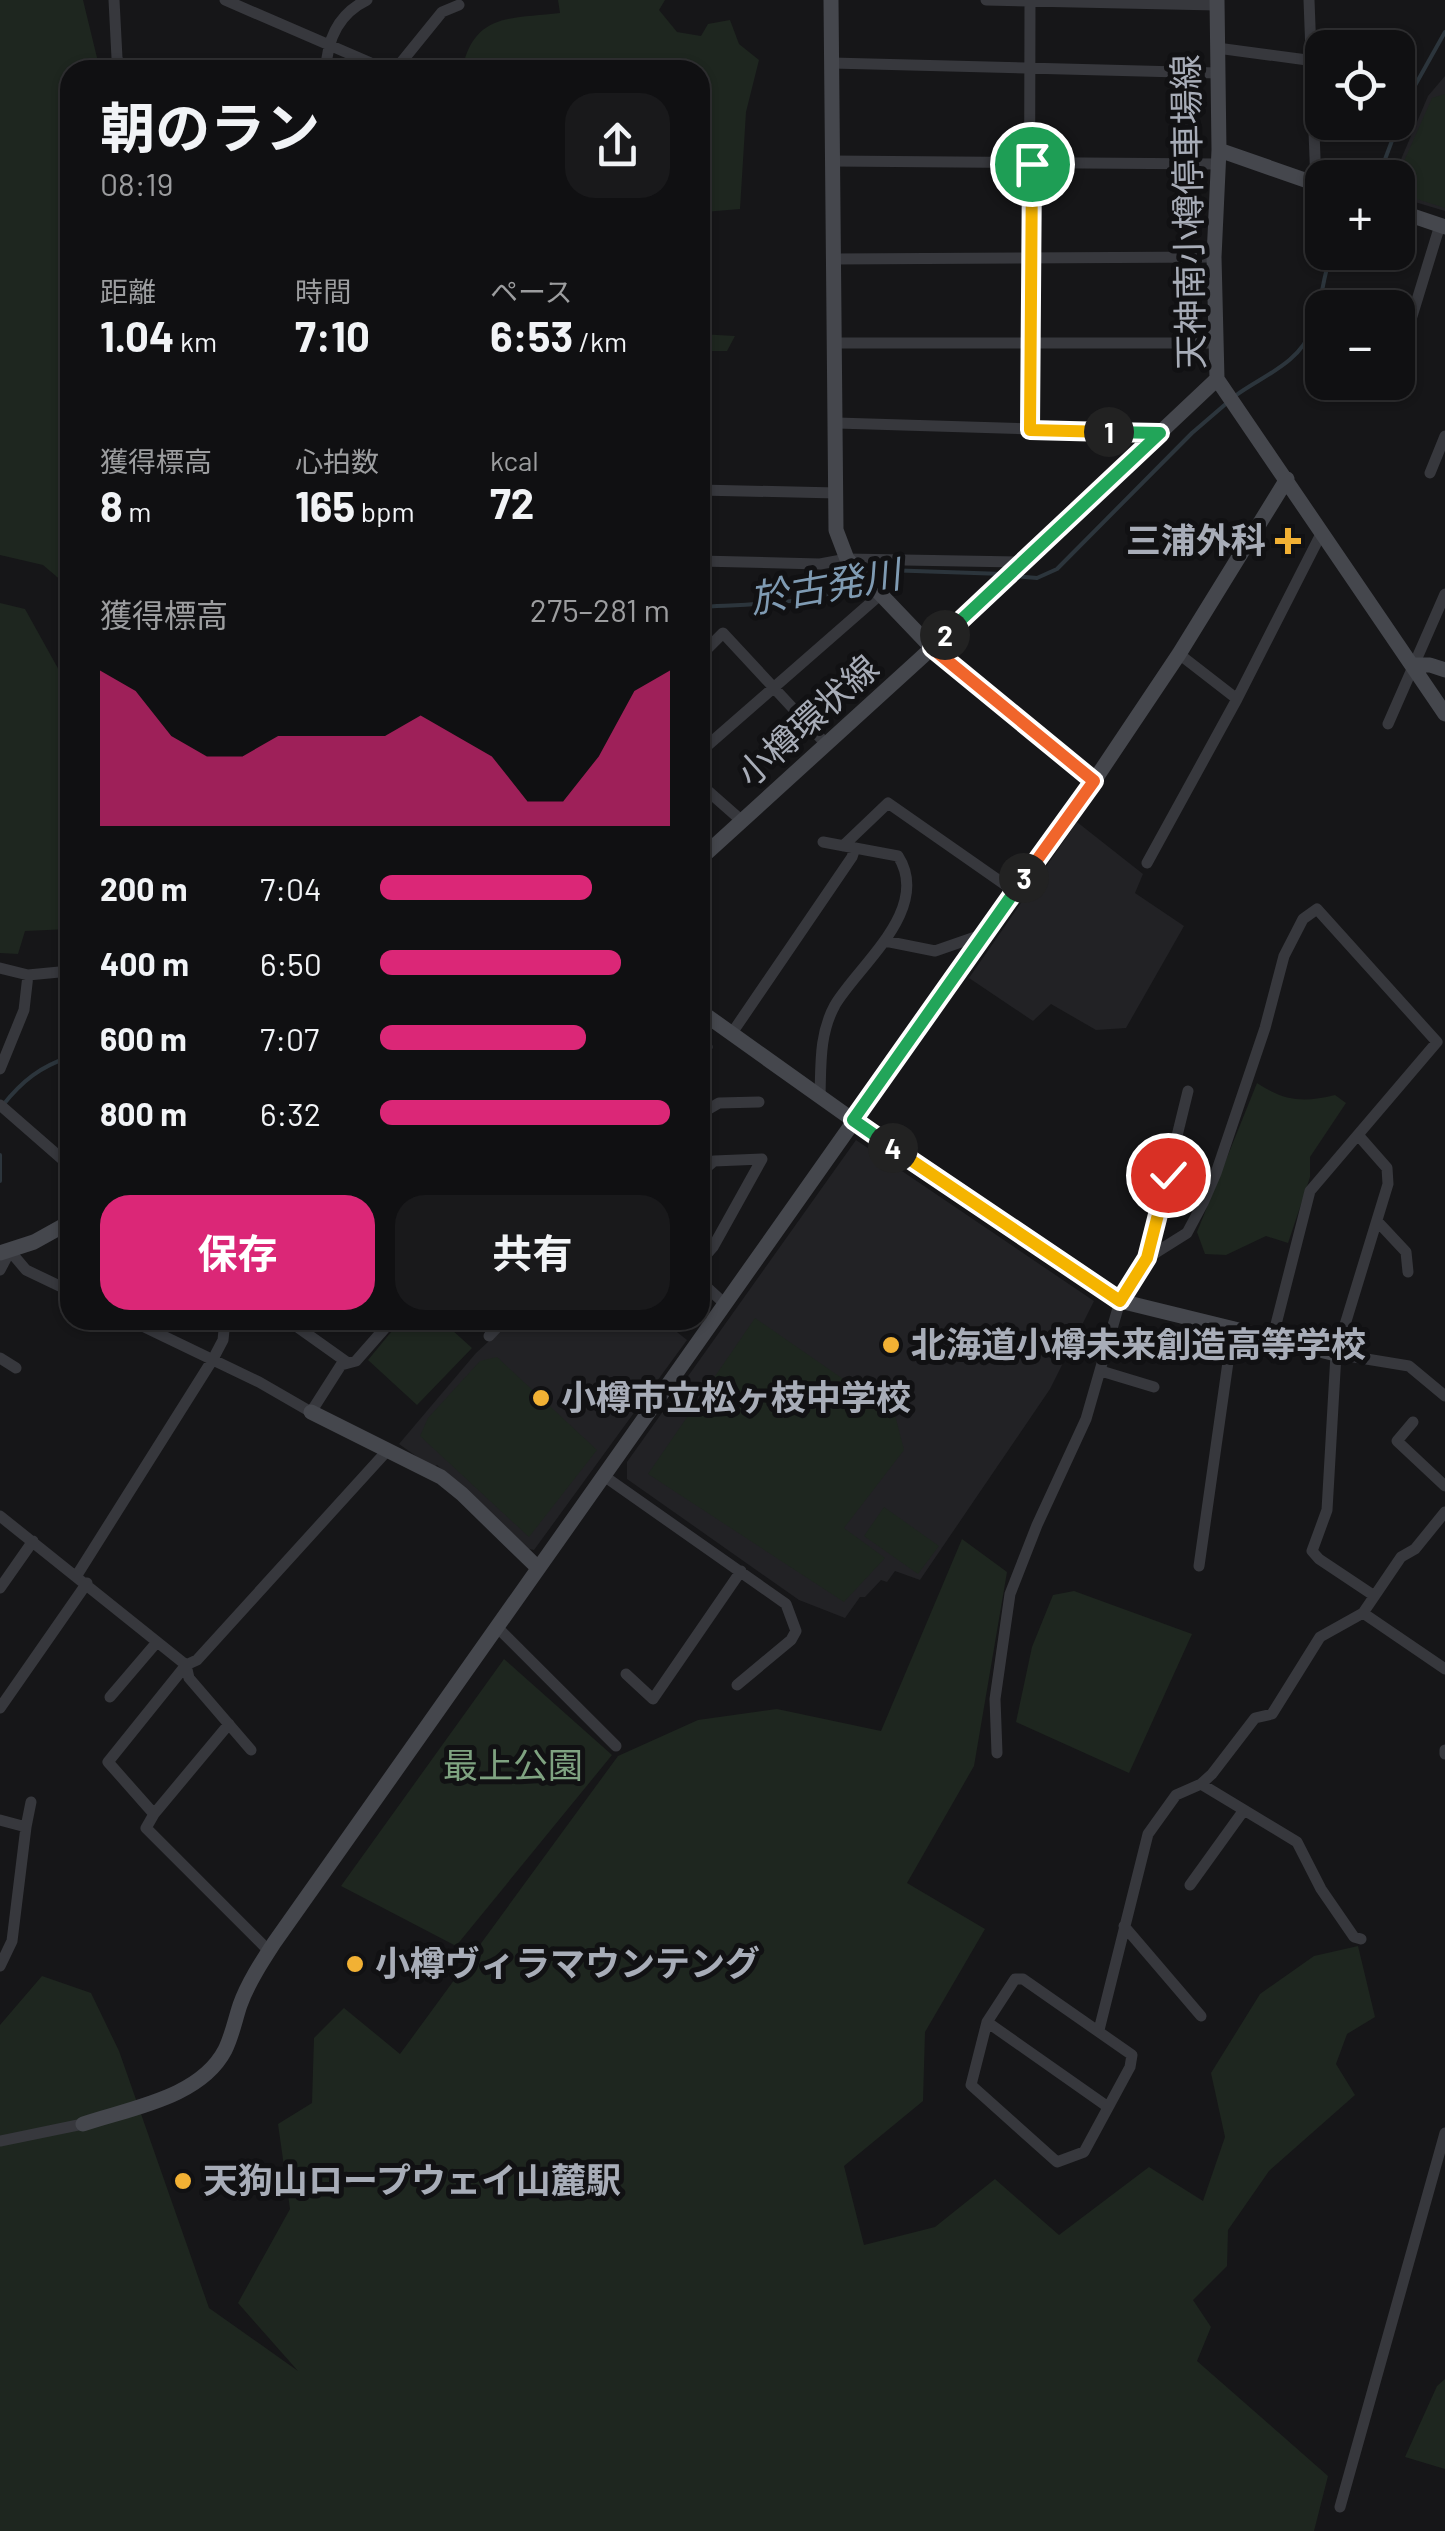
<!DOCTYPE html>
<html lang="ja">
<head>
<meta charset="utf-8">
<style>
	body { margin:0; font-family:Barlow,"Noto Sans JP",sans-serif; background:#19191b; color:#f1f3f6; height:100vh; display:flex; flex-direction:column; font-size:38px; white-space:nowrap }
	* { box-sizing:border-box; margin:0 }
	p { font-size:32px; color:#9c9d9f }
	.icon { flex:none; width:55px; height:55px; fill:none; stroke:currentColor; stroke-width:2; stroke-linecap:round; stroke-linejoin:round }
	.map { position:relative; flex:1; overflow:hidden }
	.panel { position:absolute; left:60px; top:60px; width:650px; height:1270px; display:flex; flex-direction:column; background:#101012; border-radius:30px; box-shadow:0 2px 8px #0004,0 0 0 2px #303032 }
	.panel>* { flex:none }
	.fabs { position:absolute; left:1305px; top:30px; display:grid; gap:20px }
	.fabs a { display:grid; place-items:center; width:110px; height:110px; border-radius:20px; background:#101012; box-shadow:0 2px 8px #0004,0 0 0 2px #303032; font-size:50px }
	.pin { position:absolute; display:grid; place-items:center; width:85px; height:85px; color:#fff; margin:-42px; border:5px solid #fff; border-radius:50%; box-shadow:0 2px 10px #0007 }
	.km { position:absolute; width:50px; height:50px; margin:-25px; border-radius:50%; background:#222; color:#fff; font-size:28px; line-height:50px; text-align:center }
	.round { display:grid; place-items:center; flex:none; width:105px; height:105px; border-radius:30px; background:#19191b }
	.overview { display:flex; align-items:center; justify-content:space-between; height:170px; padding:0 40px }
	h1 { font-size:55px; font-weight:700; line-height:75px }
	.figures { display:grid; grid-template-columns:repeat(3,1fr); gap:15px; height:170px; padding:10px 40px }
	.figures div { display:grid; align-content:center }
	.figures b { font-size:42px; font-weight:700 }
	.figures small { font-size:28px; font-weight:400 }
	.figures p { font-size:28px }
	.chart { height:280px; padding:20px 40px }
	.chart p { display:flex; justify-content:space-between }
	.chart svg { width:100%; height:180px; margin-top:10px; fill:#db2777; opacity:.7 }
	.button { display:flex; gap:20px; margin-top:auto; padding:20px 40px }
	.button a { flex:1; height:115px; border-radius:30px; background:#db2777; color:#fff; font-size:40px; font-weight:700; line-height:115px; text-align:center }
	.button a+a { background:#19191b; color:#f1f3f6 }
	ul { padding:0 40px; list-style:none; font-size:32px }
	li { display:grid; grid-template-columns:160px 120px 1fr; align-items:center; height:75px }
	li i { height:25px; border-radius:12px; background:#db2777 }
	.map>svg:first-child { display:block }
</style>
</head>
<body>
<div class="map">
<svg width="1445" height="2531" viewBox="0 0 1445 2531">
	<rect width="100%" height="100%" fill="#161618"/>
	<path fill="#222225" d="M1445,76V211L1398,197V178H1393L1428,96Z
		M1077,822L1143,874L1135,893L1184,926L1126,1028L1096,1030L1051,1004L1033,1021L969,978Z
		M856,1140L1094,1301L1050,1389L920,1580L895,1571L887,1582L881,1580L865,1597H860L845,1618L799,1600L627,1479V1462Z
		M512,1320H662L687,1340L534,1550L525,1548L437,1465L433,1468L399,1444L476,1353Z"/>
	<path fill="#1e261f" d="M0,0H83L100,70H70V588L43,565L0,555Z
		M558,0H665L659,10L677,32L701,36L708,24L730,20L739,44L759,60L746,112L740,209L704,212L705,242L700,263V70H462C474,12 512,19 560,13Z
		M1445,94V208L1398,193L1397,177L1432,98Z
		M700,334L735,336L727,351H700Z
		M0,603L25,609L70,690V829L62,843L70,834V929L25,931L18,954L0,953Z
		M1257,1083C1284,1101 1303,1103 1335,1095L1346,1103L1310,1157V1177L1288,1243L1266,1236L1226,1255L1205,1254L1197,1232Z
		M755,1318L895,1415L904,1450L844,1528L885,1558L844,1602L648,1474Z
		M401,1320H441L472,1348L417,1405L368,1360Z
		M497,1357L597,1450L529,1537L420,1436L428,1418L480,1361Z
		M884,1507L939,1546L918,1574L864,1536Z
		M962,1539L1007,1572L974,1766L907,1883L985,1929L925,2032L923,2101L844,2166L864,2245L935,2227L995,2179L1059,2235L1149,2167L1203,2201L1225,2137L1211,2073L1260,1994L1314,1956L1358,1946L1375,2017L1347,2034L1336,2064L1355,2095L1269,2171L1228,2230L1227,2266L1193,2300L1211,2327L1197,2361L1328,2476L1314,2531H0V2025L42,1976L91,1993L119,2051L209,2308L298,2371L238,2303L290,2209L278,2124L312,2103L314,2038L344,2008L400,2054L618,1756L698,1720L777,1709L881,1731Z
		M1074,1591L1192,1634L1129,1773L1016,1722L1032,1647L1053,1595Z
		M504,1659L612,1755L456,1946L341,1886Z
		M1445,2379V2469L1405,2457L1437,2386Z"/>
	<g fill="none" stroke-linecap="round" stroke-linejoin="round">
		<path stroke="#2c353c" stroke-width="4" d="M1378,178L1408,98L1445,32
			M1235,396C1262,376 1299,364 1312,329C1322,305 1322,277 1332,252
			M870,576L885,570L1004,574
			M1013,576L1037,578L1057,569L1192,433L1228,402
			M700,607C748,604 820,605 862,581
			M3,1105C22,1081 41,1066 70,1057
			M0,1155V1181"/>
		<path stroke="#37383d" stroke-width="11" d="M114,0L117,58L122,70H127
			M225,0L387,70
			M986,0L1217,5
			M1309,0L1316,184
			M1217,48L1322,62
			M832,63L1218,73
			M1398,69L1407,70
			M326,70C327,39 338,14 367,0
			M395,70L442,12L459,5
			M832,161L1218,164
			M833,259L1214,257
			M833,343H1215
			M1398,362L1440,225
			M837,423L1160,433
			M1029,430L1030,0
			M1430,473L1445,436
			M700,490L837,493
			M700,561L820,564L847,559L1022,562
			M1179,654L1237,699
			M700,656L723,633L826,744
			M1388,724L1445,594
			M700,752L882,593
			M700,784L742,821
			M843,846L888,803L1014,891
			M1147,863L1237,699L1322,532
			M885,941L935,951L984,934
			M0,968L28,975L70,971
			M732,1033L852,857L855,848
			M700,1038L707,1047L700,1055
			M0,1069L24,1010L28,975
			M820,1097C821,1065 819,1034 835,1005C859,965 932,909 898,856L823,842
			M0,1105L70,1166
			M700,1114L719,1103L759,1102
			M1358,1135L1387,1168L1388,1184L1336,1354L1327,1510L1312,1551L1319,1559L1373,1595
			M700,1173L714,1161L762,1159L713,1247L700,1262
			M1377,1221L1406,1252L1408,1272
			M1147,1258L1188,1091
			M0,1270L10,1251L26,1270L70,1291
			M700,1281L725,1304
			M130,1320L259,1382L311,1412L341,1365L356,1361L392,1320
			M296,1326L348,1363
			M489,1336L504,1320
			M1336,1354L1409,1366L1445,1396
			M0,1358L16,1368
			M1101,1371L1154,1387
			M1413,1422L1397,1441L1445,1486
			M604,1476L786,1604L796,1631L791,1640L737,1685
			M0,1516L186,1665L189,1678L251,1750
			M1199,1566L1233,1327
			M77,1575L213,1359L223,1340L225,1320
			M0,1588L33,1541
			M1363,1613L1445,1669
			M496,1626L616,1746
			M626,1674L653,1699L741,1571
			M110,1697L157,1642
			M0,1708L87,1583
			M1445,1750V1754
			M997,1753L995,1699L1010,1594L1037,1525L1086,1419L1120,1301L1144,1260L1187,1233L1203,1203L1216,1173L1265,1028L1284,956L1303,919L1317,909L1437,1042L1310,1191L1273,1336
			M1201,1784L1297,1842L1321,1889L1354,1937L1361,1939
			M154,1814L229,1724
			M0,1820L26,1827L12,1941L0,1966
			M26,1827L31,1802
			M1190,1885L1244,1810
			M1124,1926L1201,2016
			M269,1951L146,1828L154,1814L108,1762L186,1665L197,1660L386,1452
			M1015,1979H1023L1132,2055L1130,2067L1084,2152L1057,2162L971,2085L987,2022Z
			M987,2022L1108,2107
			M1099,2030L1148,1834L1176,1795L1201,1784L1212,1774L1255,1718L1272,1714L1320,1637L1363,1613L1401,1557L1415,1549L1445,1512
			M0,2141L83,2124
			M1340,2507L1445,2133"/>
		<path stroke="#45474d" stroke-width="15" d="M831,0L836,530L847,559L932,648L1094,781
			M1217,0L1219,150L1214,257L1217,379L1445,714
			M1219,150L1322,186
			M1398,211L1445,227
			M1412,665H1430L1445,670
			M700,859L922,657L1217,379
			M700,1011L853,1120L1120,1301L1336,1354
			M0,1253L34,1242L70,1222
			M311,1412L441,1477L462,1494L538,1568
			M83,2124C130,2108 200,2098 225,2050C232,2036 235,2020 240,2005C248,1983 261,1963 274,1943L1094,781L1179,654L1287,479"/>
	</g>
	<g fill="none" stroke-linecap="round" stroke-linejoin="round">
		<g stroke="#fff" stroke-width="20">
			<path id="split-1" d="M1032,164L1030,430L1109,432"/>
		</g>
		<g stroke="#fff" stroke-width="20">
			<path id="split-2" d="M945,635L1160,433L1109,432"/>
		</g>
		<g stroke="#fff" stroke-width="20">
			<path id="split-3" d="M945,635L932,648L1094,781L1024,878"/>
		</g>
		<g stroke="#fff" stroke-width="20">
			<path id="split-4" d="M893,1148L853,1120L1024,878"/>
		</g>
		<g stroke="#fff" stroke-width="20">
			<path id="split-5" d="M893,1148L1120,1301L1147,1258L1168,1175"/>
		</g>
		<use href="#split-1" stroke="#f5b400" stroke-width="12"/>
		<use href="#split-2" stroke="#22a559" stroke-width="12"/>
		<use href="#split-3" stroke="#f0652b" stroke-width="12"/>
		<use href="#split-4" stroke="#22a559" stroke-width="12"/>
		<use href="#split-5" stroke="#f5b400" stroke-width="12"/>
	</g>
	<g fill="#f2b134" stroke="#111113" stroke-width="4">
		<path d="M1283 526h10v10h10v10h-10v10h-10v-10h-10v-10h10z"/>
		<circle cx="891" cy="1345" r="10"/>
		<circle cx="541" cy="1398" r="10"/>
		<circle cx="355" cy="1964" r="10"/>
		<circle cx="183" cy="2181" r="10"/>
	</g>
	<g text-anchor="middle" stroke-width="10" stroke-linejoin="round" paint-order="stroke">
		<g font-size="35" fill="#a8adb8" stroke="#111113">
			<text transform="translate(1189 212) rotate(-91)" y="12">天神南小樽停車場線</text>
			<text transform="translate(808 721) rotate(-42)" y="12">小樽環状線</text>
		</g>
		<g font-size="35" font-weight="bold" fill="#a8adb8" stroke="#111113" text-anchor="start">
			<text x="1266" y="553" text-anchor="end">三浦外科</text>
			<text x="911" y="1357">北海道小樽未来創造高等学校</text>
			<text x="561" y="1410">小樽市立松ヶ枝中学校</text>
			<text x="375" y="1976">小樽ヴィラマウンテング</text>
			<text x="203" y="2193">天狗山ロープウェイ山麓駅</text>
		</g>
		<g font-size="35" fill="#7fa381" stroke="#111113">
			<text x="513" y="1778">最上公園</text>
		</g>
		<g font-size="38" font-style="italic" fill="#7f9bb3" stroke="#111113">
			<text transform="translate(825 587) rotate(-10)" y="13">於古発川</text>
		</g>
	</g>
</svg>
<div class="fabs">
<a><svg class="icon" aria-label="locate" viewBox="0 0 24 24"><circle cx="12" cy="12" r="6"/><path d="M12 2v4M12 18v4M2 12h4M18 12h4"/></svg></a>
<a>+</a>
<a>−</a>
</div>
<div class="pin" style="left:1032px;top:164px;background:#1e9e55"><svg class="icon" aria-label="arrive" viewBox="0 0 24 24"><path d="M6 21V4h12l-3 4 3 4H6"/></svg></div>
<div class="pin" style="left:1168px;top:1175px;background:#d93025"><svg class="icon" aria-label="check" viewBox="0 0 24 24"><path d="M5 12l5 5 9-10"/></svg></div>
<b class="km" style="left:1109px;top:432px">1</b>
<b class="km" style="left:945px;top:635px">2</b>
<b class="km" style="left:1024px;top:878px">3</b>
<b class="km" style="left:893px;top:1148px">4</b>
<section class="panel">
<div class="overview"><div><h1>朝のラン</h1><p>08:19</p></div><a class="round"><svg class="icon" aria-label="share" viewBox="0 0 24 24"><path d="M12 15V3M7 8l5-5 5 5M5 13v7h14v-7"/></svg></a></div>
<div class="figures">
<div><p>距離</p><b>1.04<small> km</small></b></div>
<div><p>時間</p><b>7:10</b></div>
<div><p>ペース</p><b>6:53<small> /km</small></b></div>
</div>
<div class="figures">
<div><p>獲得標高</p><b>8<small> m</small></b></div>
<div><p>心拍数</p><b>165<small> bpm</small></b></div>
<div><p>kcal</p><b>72</b></div>
</div>
<div class="chart"><p><span>獲得標高</span>275–281 m</p>
<svg viewBox="0 0 160 44" preserveAspectRatio="none"><path d="M0 44V6L10 11L20 22L30 27L40 27L50 22L60 22L70 22L80 22L90 17L100 22L110 27L120 38L130 38L140 27L150 11L160 6V44z"/></svg>
</div>
<ul>
<li><b>200 m</b>7:04<i style="width:73%"></i></li>
<li><b>400 m</b>6:50<i style="width:83%"></i></li>
<li><b>600 m</b>7:07<i style="width:71%"></i></li>
<li><b>800 m</b>6:32<i style="width:100%"></i></li>
</ul>
<div class="button"><a>保存</a><a>共有</a></div>
</section>
</div>
</body>
</html>
